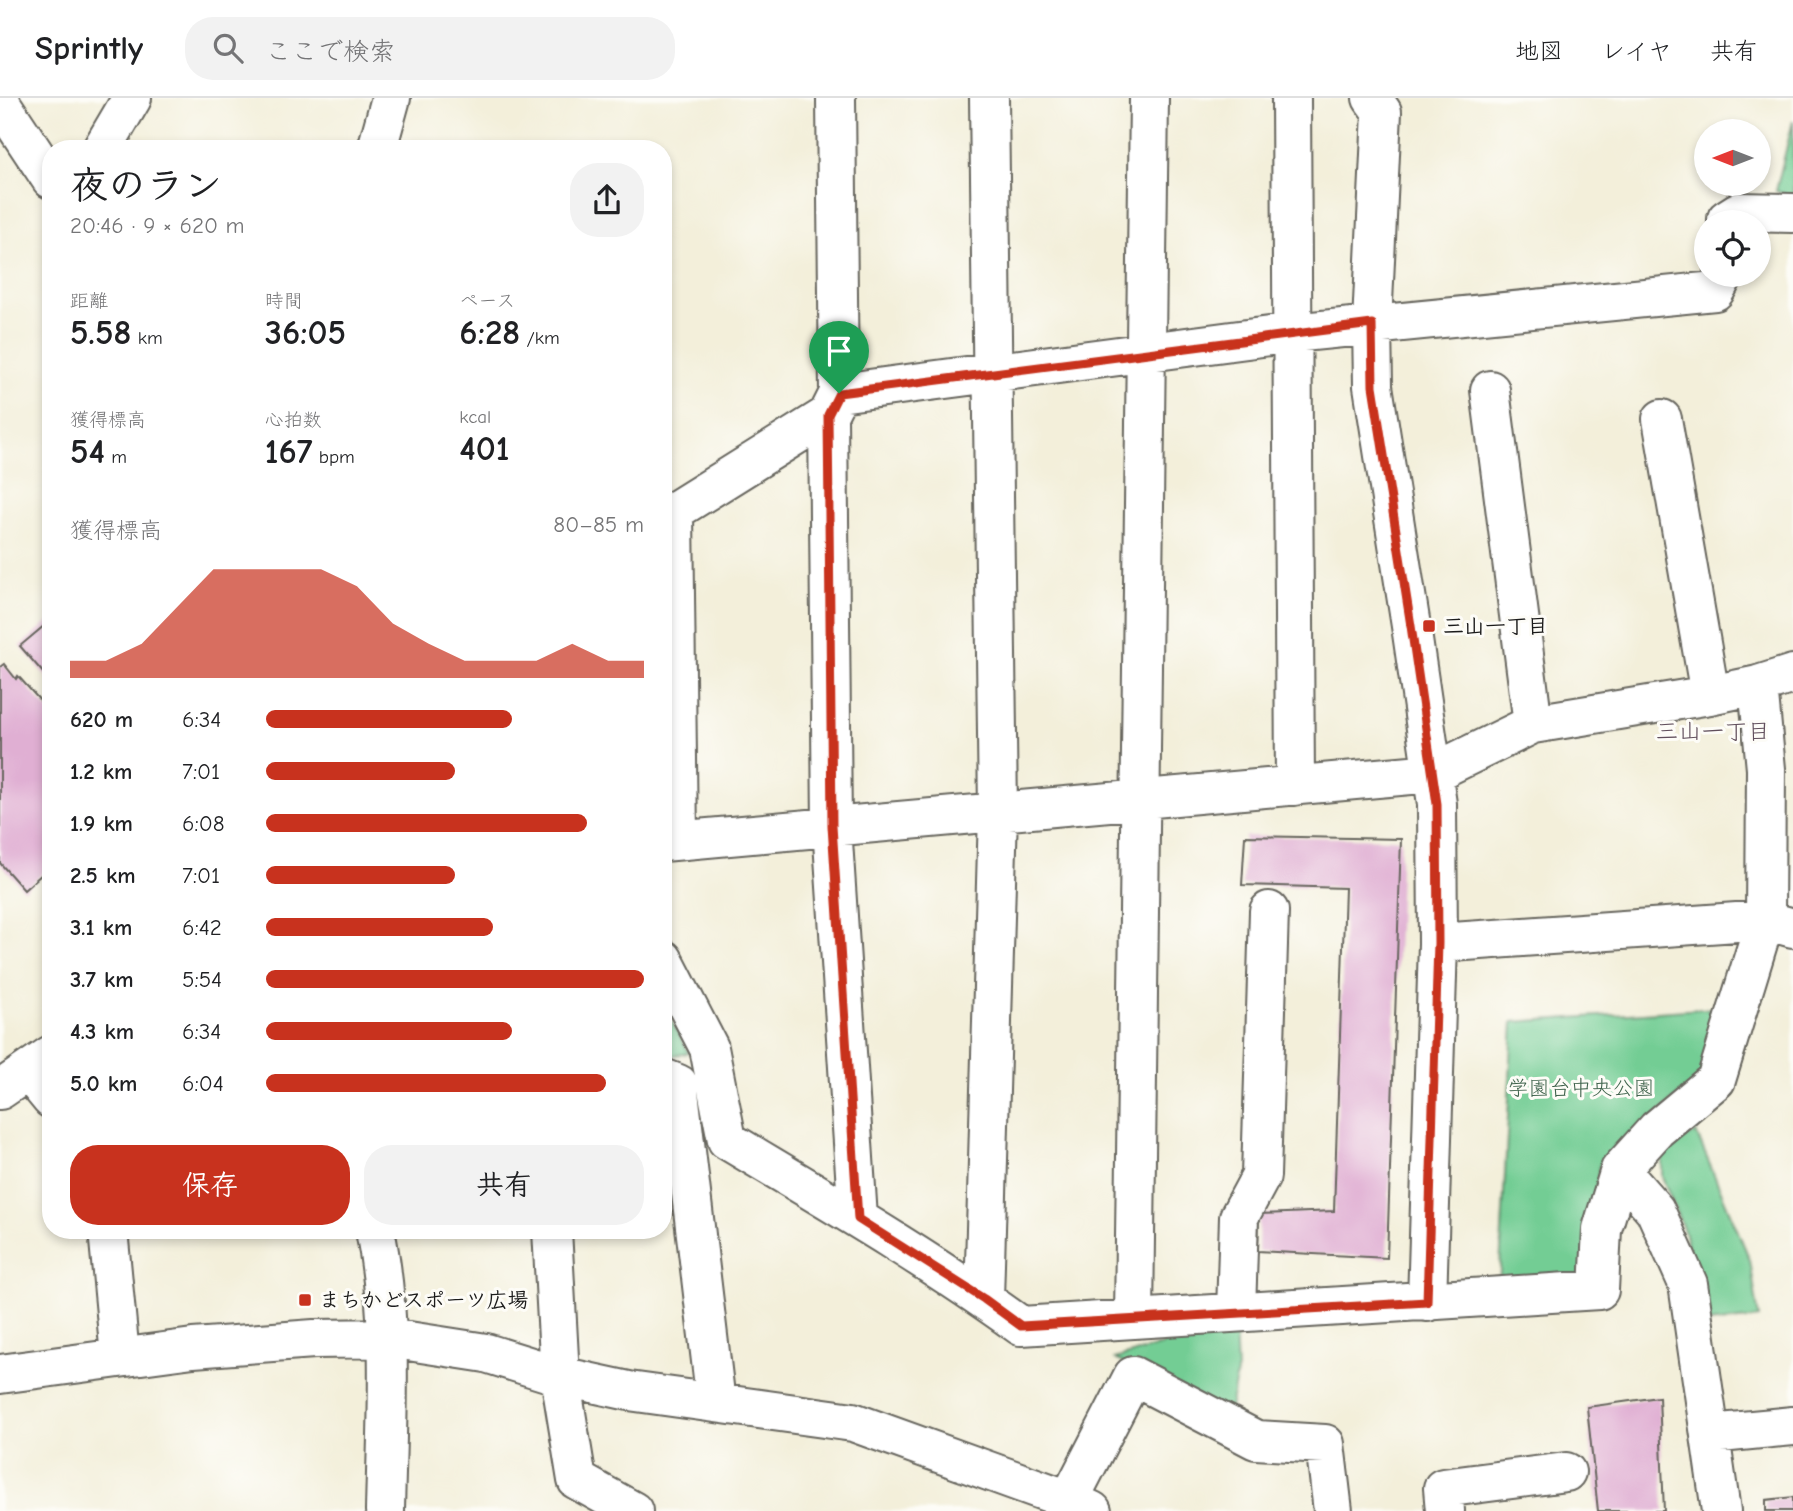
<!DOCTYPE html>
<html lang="ja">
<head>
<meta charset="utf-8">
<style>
	body { margin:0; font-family:"Comic Neue","Klee One",sans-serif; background:#f2f2f2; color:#202124; height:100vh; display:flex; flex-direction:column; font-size:26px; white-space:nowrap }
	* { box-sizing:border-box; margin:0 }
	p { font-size:23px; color:#757577 }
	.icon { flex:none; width:38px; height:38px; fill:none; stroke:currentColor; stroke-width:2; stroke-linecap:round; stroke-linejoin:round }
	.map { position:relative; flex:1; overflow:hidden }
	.panel { position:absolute; left:42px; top:42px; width:630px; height:1099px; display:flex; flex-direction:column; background:#fff; border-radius:28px; box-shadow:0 4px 10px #0003 }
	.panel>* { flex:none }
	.needle { width:46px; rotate:270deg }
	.tools { position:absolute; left:1694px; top:21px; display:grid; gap:14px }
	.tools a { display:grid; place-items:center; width:77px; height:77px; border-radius:50%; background:#fff; box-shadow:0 4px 10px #0003; font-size:35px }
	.pin { position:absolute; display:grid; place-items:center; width:60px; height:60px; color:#fff; margin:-72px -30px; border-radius:50% 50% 50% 0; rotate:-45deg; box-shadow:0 0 7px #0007 }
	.pin .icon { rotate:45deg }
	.round { display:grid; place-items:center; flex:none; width:74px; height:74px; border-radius:28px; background:#f2f2f2 }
	.overview { display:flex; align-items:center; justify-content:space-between; height:119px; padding:0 28px }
	h1 { font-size:38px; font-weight:700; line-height:52px }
	.stats { display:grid; grid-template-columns:repeat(3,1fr); gap:10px; height:119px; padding:7px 28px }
	.stats div { display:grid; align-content:center }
	.stats b { font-size:35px; font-weight:700 }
	.stats small { font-size:19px; font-weight:400 }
	.stats p { font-size:19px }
	.chart { height:196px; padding:14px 28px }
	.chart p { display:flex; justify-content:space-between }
	.chart svg { width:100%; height:126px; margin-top:7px; fill:#c8321e; opacity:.7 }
	.primary-button { display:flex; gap:14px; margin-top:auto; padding:14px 28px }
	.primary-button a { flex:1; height:80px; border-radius:28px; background:#c8321e; color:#fff; font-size:28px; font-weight:700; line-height:80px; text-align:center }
	.primary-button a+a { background:#f2f2f2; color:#202124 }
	ul { padding:0 28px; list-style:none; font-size:23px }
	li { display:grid; grid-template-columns:112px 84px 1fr; align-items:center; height:52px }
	li i { height:18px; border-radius:9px; background:#c8321e }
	header { display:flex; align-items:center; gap:42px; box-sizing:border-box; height:98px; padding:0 35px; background:#fff; border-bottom:2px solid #e0e0e0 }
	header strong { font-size:33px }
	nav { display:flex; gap:38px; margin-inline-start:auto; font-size:24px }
	.search { width:490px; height:63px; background:#f2f2f2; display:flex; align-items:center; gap:18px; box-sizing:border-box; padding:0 24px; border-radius:28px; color:#757577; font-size:26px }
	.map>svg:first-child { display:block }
</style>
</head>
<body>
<header>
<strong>Sprintly</strong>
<div class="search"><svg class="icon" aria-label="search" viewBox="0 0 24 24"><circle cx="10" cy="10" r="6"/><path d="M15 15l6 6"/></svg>ここで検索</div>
<nav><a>地図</a><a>レイヤ</a><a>共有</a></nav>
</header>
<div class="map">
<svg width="1793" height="1413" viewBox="0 0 1793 1413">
	<rect width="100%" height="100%" fill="#fdfcf7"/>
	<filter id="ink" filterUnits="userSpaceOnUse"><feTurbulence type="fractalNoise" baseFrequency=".0143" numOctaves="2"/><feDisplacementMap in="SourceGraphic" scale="14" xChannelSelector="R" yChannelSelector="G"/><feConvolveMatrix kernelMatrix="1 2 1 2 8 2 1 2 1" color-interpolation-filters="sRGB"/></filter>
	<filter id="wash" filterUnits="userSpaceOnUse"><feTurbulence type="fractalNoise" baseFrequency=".00686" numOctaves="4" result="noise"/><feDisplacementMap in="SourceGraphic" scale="28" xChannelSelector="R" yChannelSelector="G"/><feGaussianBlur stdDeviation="1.57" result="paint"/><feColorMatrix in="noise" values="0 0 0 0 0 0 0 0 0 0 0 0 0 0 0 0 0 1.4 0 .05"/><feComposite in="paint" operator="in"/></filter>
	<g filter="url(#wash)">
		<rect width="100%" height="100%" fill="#f3efda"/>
		<path fill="#73cd94" stroke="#487458" stroke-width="2" d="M1793,23V99L1776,93Z
			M663,907L689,955L663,959Z
			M1729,909L1710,970L1599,1068L1588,1171L1574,1186L1499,1190L1513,924Z
			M1696,1034L1750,1162L1759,1220L1708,1225L1684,1133L1662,1079V1055Z
			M1235,1225L1237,1275L1228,1320L1115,1261Z"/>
		<g id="blocks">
			<path fill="#e0afd3" d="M51,522V584L20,548Z
				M4,566L16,581L18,578L51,615V768L24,792L0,765V569Z
				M1245,738L1401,741L1387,1160L1258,1153L1259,1116L1334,1113L1345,790L1242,787Z
				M1659,1299L1664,1413H1598L1587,1309Z
				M1793,1399V1413H1766V1402Z"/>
		</g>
	</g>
	<g filter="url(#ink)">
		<use href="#blocks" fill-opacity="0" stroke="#67665e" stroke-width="2"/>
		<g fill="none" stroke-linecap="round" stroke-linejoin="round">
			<g stroke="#67665e" stroke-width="42">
				<path id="minor" d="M836,0L839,295L828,317L832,728L858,1120
					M1291,0L1295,688
					M1372,0L1382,14L1372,226L1373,288L1411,528L1437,706L1438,845L1427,1204
					M0,4L51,81
					M102,51L132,0
					M377,51L391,0
					M1727,124V121L1738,114L1793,115
					M1490,292L1533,626
					M839,295L1292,235L1715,193L1724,177
					M1662,321L1710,597
					M674,414L678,742
					M663,420L828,317
					M663,744L1433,675L1533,626L1710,597L1758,587L1793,576
					M1438,845L1765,822L1793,830
					M663,861L709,950L727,1042C827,1102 927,1160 1021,1228L1599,1192L1602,1131L1620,1072L1657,1031L1716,982L1765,822L1766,671L1758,587
					M28,973L51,1001
					M663,980L678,986L716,1305
					M0,992L51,957
					M1620,1072L1655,1112L1688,1186L1721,1413
					M108,1132L120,1258
					M375,1132C394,1226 387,1318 385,1413
					M552,1132L560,1278L577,1382L633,1413
					M984,1201L998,715L989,0
					M1236,1214L1239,1119L1261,1078L1269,813
					M1134,1221L1149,0
					M0,1276L193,1250L314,1241L389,1240L486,1255L560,1278L629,1293L853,1324L1069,1402L1092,1413
					M1710,1336L1793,1328
					M1069,1402L1133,1278L1256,1342L1325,1346L1333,1413
					M1445,1413L1443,1390L1566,1374"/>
			</g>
			<use href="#minor" stroke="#fff" stroke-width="38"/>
		</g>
	</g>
	<g fill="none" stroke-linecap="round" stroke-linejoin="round" filter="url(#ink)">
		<g stroke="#fff" stroke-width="14">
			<path id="route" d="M1372,226L1373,288L1411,528L1437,706L1438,845L1427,1204L1021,1228L984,1201L858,1121L832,728L828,317L839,295Z"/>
		</g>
		<use href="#route" stroke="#c8321e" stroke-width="9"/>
	</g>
	<g fill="#c8321e" stroke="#fdfcf7" stroke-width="2.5">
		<rect x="1422" y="521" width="14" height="14" rx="3.5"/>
		<rect x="298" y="1195" width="14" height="14" rx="3.5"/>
	</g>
	<g text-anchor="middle" stroke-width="6" stroke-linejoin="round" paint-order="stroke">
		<g font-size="21" font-weight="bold" fill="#1c1c1c" stroke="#fdfcf7" text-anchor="start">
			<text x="1443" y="535">三山一丁目</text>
			<text x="319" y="1209">まちかどスポーツ広場</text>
		</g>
		<g font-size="21" fill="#3f634c" stroke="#fdfcf7">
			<text x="1581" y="997">学園台中央公園</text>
		</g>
		<g font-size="23" fill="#614f5c" stroke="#fdfcf7">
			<text x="1713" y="641">三山一丁目</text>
		</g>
	</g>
</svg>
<div class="tools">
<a><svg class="needle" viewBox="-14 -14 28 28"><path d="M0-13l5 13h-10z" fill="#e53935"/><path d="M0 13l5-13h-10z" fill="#757577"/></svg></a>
<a><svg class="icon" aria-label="locate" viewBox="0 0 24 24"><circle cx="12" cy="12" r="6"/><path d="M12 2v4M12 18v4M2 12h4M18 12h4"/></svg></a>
</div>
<div class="pin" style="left:839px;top:295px;background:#1e9e55"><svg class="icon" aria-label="arrive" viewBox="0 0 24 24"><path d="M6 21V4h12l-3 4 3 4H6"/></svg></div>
<section class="panel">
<div class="overview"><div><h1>夜のラン</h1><p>20:46 · 9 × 620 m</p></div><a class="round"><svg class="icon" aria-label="share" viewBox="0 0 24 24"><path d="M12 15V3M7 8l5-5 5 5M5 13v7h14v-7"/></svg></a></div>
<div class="stats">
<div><p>距離</p><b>5.58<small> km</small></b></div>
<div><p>時間</p><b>36:05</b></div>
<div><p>ペース</p><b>6:28<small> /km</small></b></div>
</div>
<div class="stats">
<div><p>獲得標高</p><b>54<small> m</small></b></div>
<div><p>心拍数</p><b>167<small> bpm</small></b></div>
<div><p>kcal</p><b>401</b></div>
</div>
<div class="chart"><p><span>獲得標高</span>80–85 m</p>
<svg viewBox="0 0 160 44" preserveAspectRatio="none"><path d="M0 44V38L10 38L20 32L30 19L40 6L50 6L60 6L70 6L80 12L90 25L100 32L110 38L120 38L130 38L140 32L150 38L160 38V44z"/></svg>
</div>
<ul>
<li><b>620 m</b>6:34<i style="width:65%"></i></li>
<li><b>1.2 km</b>7:01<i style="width:50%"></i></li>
<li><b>1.9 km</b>6:08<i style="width:85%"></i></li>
<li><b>2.5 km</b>7:01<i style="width:50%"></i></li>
<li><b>3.1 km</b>6:42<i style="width:60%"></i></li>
<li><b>3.7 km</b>5:54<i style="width:100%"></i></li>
<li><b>4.3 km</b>6:34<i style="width:65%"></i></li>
<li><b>5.0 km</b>6:04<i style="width:90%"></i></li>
</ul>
<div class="primary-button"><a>保存</a><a>共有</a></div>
</section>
</div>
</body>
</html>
